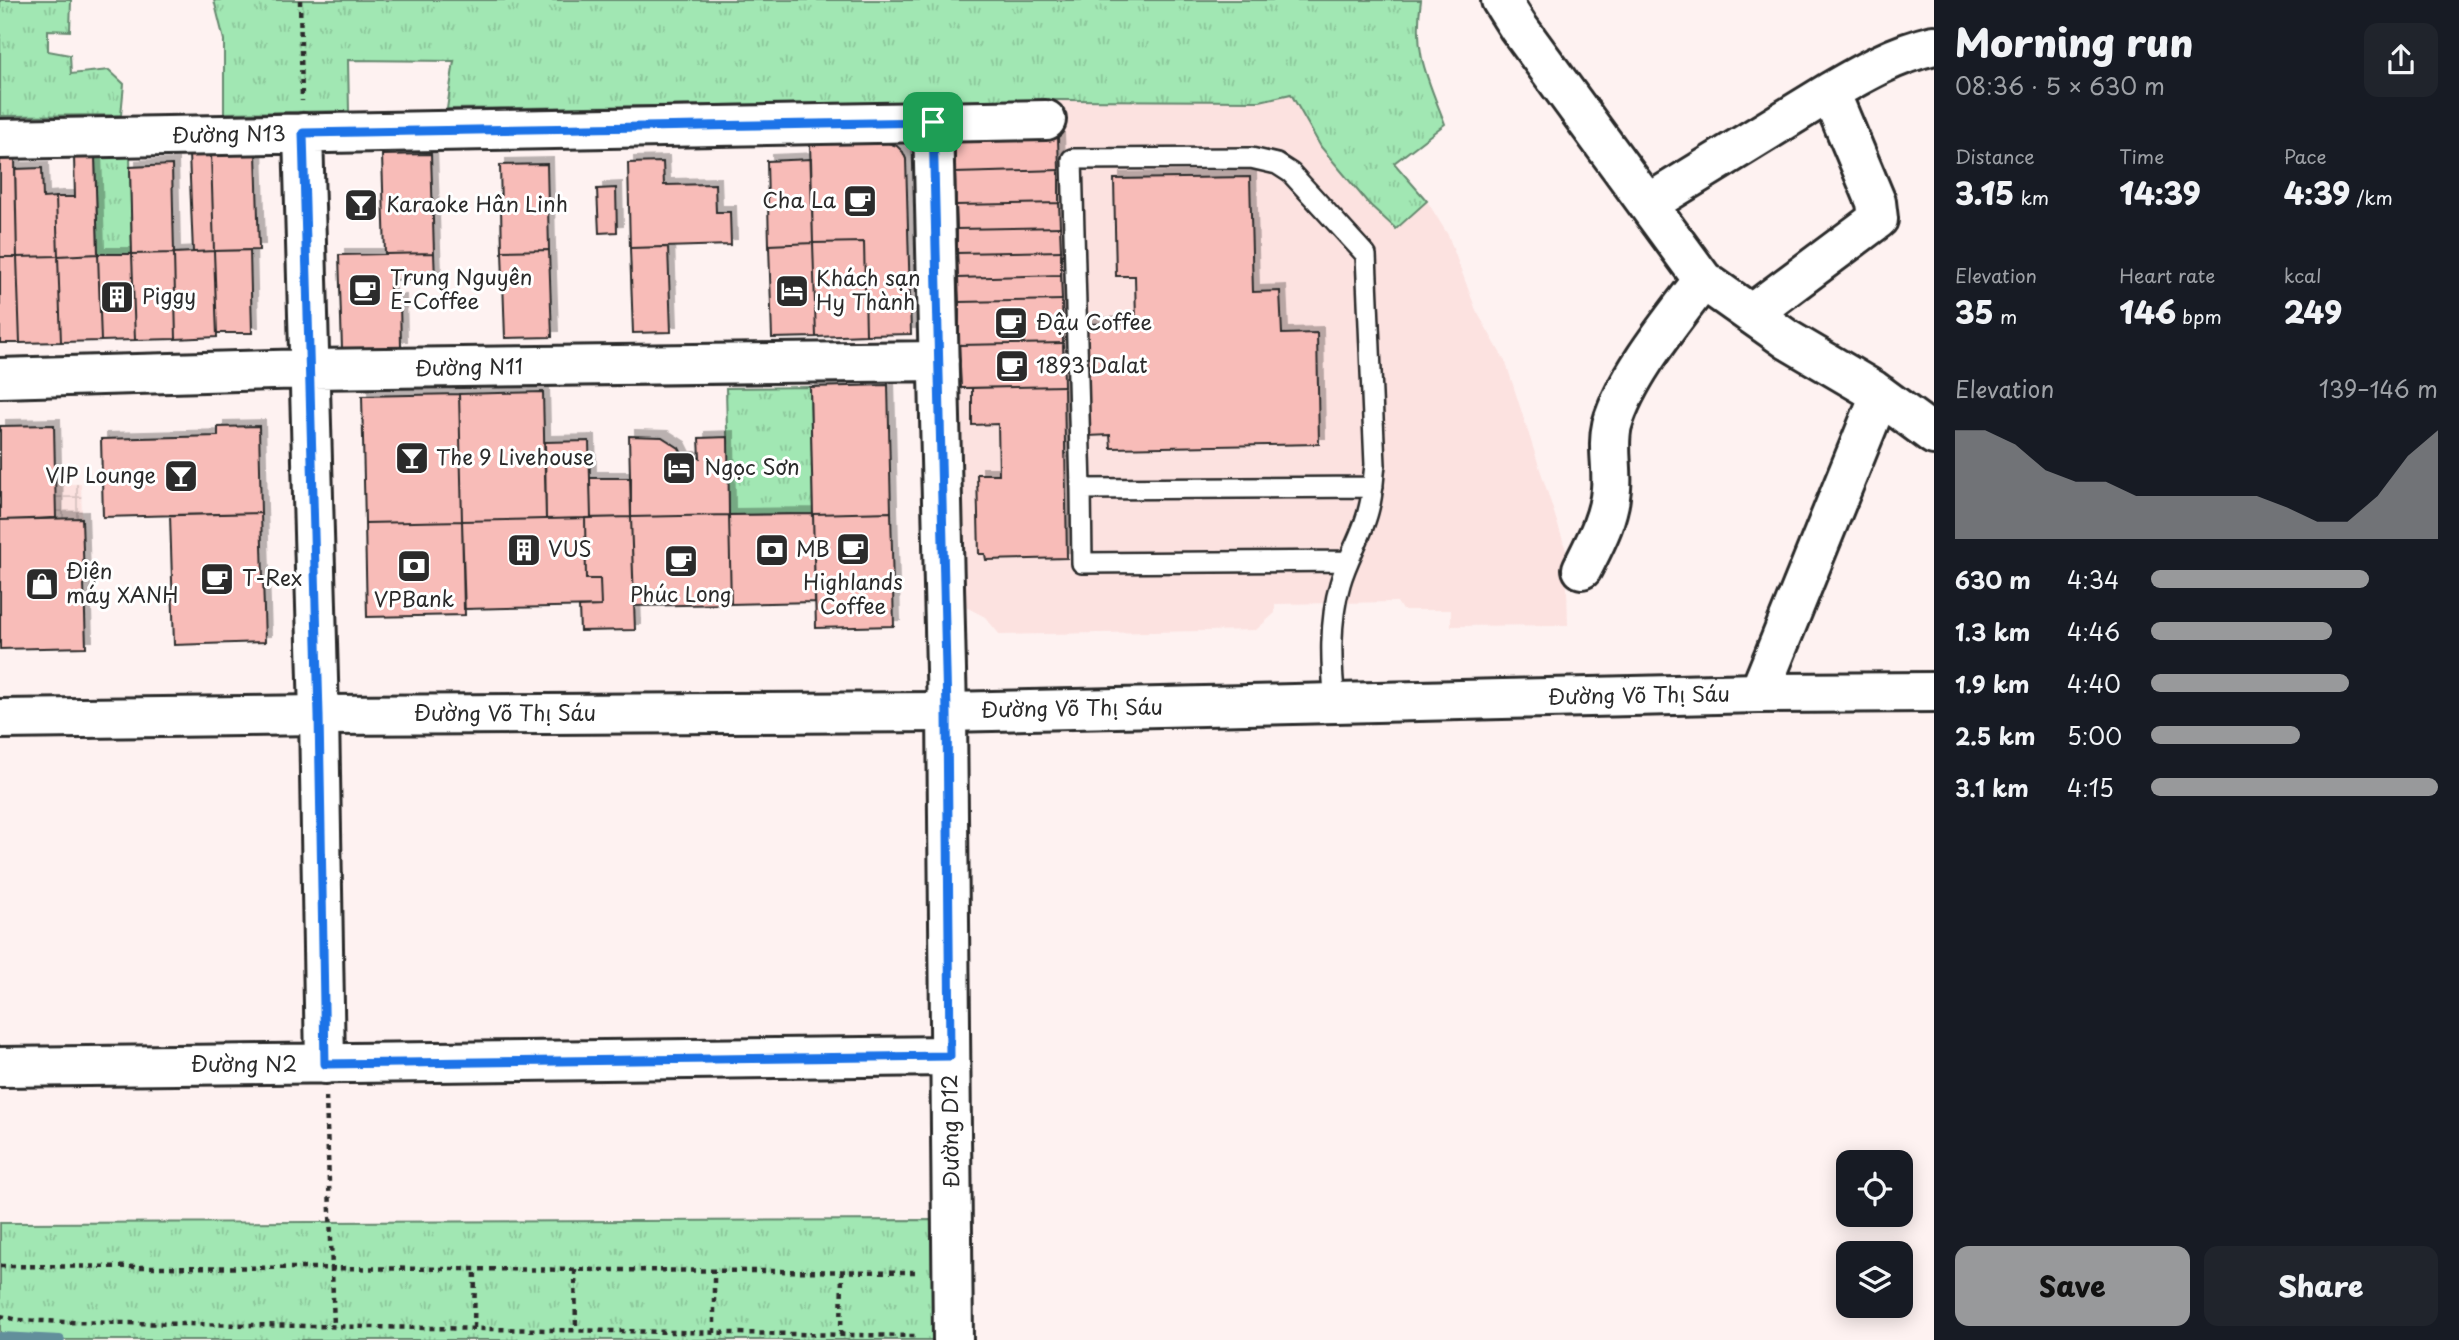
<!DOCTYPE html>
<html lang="en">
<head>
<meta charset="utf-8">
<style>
	body { margin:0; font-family:"Playpen Sans",sans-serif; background:#20242c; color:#f1f3f6; height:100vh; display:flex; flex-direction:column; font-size:26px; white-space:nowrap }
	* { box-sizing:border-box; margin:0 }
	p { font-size:23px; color:#9ea1a6 }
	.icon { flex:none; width:38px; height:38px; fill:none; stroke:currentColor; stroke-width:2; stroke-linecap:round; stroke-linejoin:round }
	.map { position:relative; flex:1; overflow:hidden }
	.panel { display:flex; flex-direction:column; background:#171b24; width:525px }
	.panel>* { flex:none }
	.buttons { position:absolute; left:1836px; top:1150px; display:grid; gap:14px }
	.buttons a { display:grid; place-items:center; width:77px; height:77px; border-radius:14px; background:#171b24; box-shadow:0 4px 18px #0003; font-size:35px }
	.pin { position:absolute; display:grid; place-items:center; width:60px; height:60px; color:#fff; margin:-30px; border-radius:14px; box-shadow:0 4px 10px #0006 }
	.round { display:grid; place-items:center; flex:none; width:74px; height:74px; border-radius:14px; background:#20242c }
	.overview { display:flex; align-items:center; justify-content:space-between; height:119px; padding:0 21px }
	h1 { font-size:38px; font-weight:800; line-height:52px }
	.stats { display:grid; grid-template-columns:repeat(3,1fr); gap:10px; height:119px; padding:7px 21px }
	.stats div { display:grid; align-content:center }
	.stats b { font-size:30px; font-weight:800 }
	.stats small { font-size:19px; font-weight:400 }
	.stats p { font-size:19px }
	.chart { height:196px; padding:14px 21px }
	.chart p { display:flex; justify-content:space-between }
	.chart svg { width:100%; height:126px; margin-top:7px; fill:#98999b; opacity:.7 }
	.action { display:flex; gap:14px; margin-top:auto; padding:14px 21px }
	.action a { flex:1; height:80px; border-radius:14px; background:#98999b; color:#111; font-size:28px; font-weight:800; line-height:80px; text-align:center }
	.action a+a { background:#20242c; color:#f1f3f6 }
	ul { padding:0 21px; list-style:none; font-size:23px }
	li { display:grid; grid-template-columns:112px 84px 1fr; align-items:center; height:52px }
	li i { height:18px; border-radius:9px; background:#98999b }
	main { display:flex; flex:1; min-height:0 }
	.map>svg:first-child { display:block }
</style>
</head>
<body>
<main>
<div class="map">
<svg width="1934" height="1340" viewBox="0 0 1934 1340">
	<defs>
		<pattern id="industrial-grid" width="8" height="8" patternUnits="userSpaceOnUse" patternTransform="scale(1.75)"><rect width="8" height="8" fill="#fce2e0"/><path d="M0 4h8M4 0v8" fill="none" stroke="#d8c2c0"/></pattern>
		<pattern id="grass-tufts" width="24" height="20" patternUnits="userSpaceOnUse" patternTransform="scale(1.75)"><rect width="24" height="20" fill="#a1e7b3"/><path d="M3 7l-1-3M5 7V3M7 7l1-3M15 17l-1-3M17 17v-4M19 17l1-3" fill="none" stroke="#8bc69a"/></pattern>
		<filter id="shadow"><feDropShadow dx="6" dy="-6" stdDeviation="0" flood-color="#0004"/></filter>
	</defs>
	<rect width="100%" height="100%" fill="#fef2f1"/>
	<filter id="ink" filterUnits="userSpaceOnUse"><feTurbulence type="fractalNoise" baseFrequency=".0143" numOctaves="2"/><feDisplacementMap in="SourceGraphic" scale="14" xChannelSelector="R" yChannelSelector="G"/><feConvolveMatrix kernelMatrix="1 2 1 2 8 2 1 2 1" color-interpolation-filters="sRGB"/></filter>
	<g filter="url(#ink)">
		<path fill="#fce2e0" d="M1291,93L1321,147L1368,203L1395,228L1427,201L1448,235L1476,310L1506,363L1566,550L1568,625L1451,626V610H1402L1397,602L1275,604V613L1256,630L1000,635L985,617L966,607L961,388L1064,386L1057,100L1260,101Z"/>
		<path fill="url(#industrial-grid)" d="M55,484H81L82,518H56Z"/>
		<path fill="url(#grass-tufts)" stroke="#66896f" stroke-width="2" d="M0,0H71L70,31L48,30V51L70,55L71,74L109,70L124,84L121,115L0,116Z
			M214,0H1421C1413,52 1427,77 1445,124L1394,163L1427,201L1396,229L1368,203L1321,147L1291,94L1260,101L1057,100L447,109L454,61L348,60L349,111L224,113V40Z
			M130,156L132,254H98L95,157Z
			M810,387L813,514L729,515L726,388Z
			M940,1220L941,1340H0V1223Z"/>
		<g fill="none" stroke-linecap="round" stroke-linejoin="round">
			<path stroke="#628f9b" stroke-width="10" d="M0,1337L60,1340"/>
		</g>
		<path fill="#f8bcb8" stroke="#2b2b2b" stroke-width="2" filter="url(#shadow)" d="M1058,138L1059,170L955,173V140Z
			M885,142L897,146L903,152L906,159L911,334L866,335L864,242L813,243L810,144Z
			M256,153L259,250L214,251L211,154Z
			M189,154H211L214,251L193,252Z
			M431,154L434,253L385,254L382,155Z
			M74,157H95L98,254L58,256L56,197H75Z
			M0,159H15L17,257H0Z
			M811,159L813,243L769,245L767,161Z
			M663,162L664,185L715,184L716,212H730L731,245L630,248L628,163Z
			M547,164L549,250L502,251L500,165Z
			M172,165L174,253L132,254L130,167Z
			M42,168L43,198L56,197L58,256L17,257L15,169Z
			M1059,170V203L956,205L955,173Z
			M1250,177L1253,292L1280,291L1282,334L1317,333L1319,444L1111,448L1110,435L1088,436L1085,324L1136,323L1135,276H1116L1114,179Z
			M616,188L617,232L599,233L597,189Z
			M1059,203L1060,227L957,229L956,205Z
			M1060,227L1061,251L957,253V229Z
			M864,242L866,335L816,337L813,243Z
			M813,243L816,337L772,338L769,245Z
			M668,247L671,332L633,333L630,248Z
			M250,250L252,333H217L214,251Z
			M549,250L552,337L505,338L502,251Z
			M214,251L217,337L176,339L174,253Z
			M1061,251V275L958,278L957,253Z
			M174,253L176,339L135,340L132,254Z
			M434,253L435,279L390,280V301H400L401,347L342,349L339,255Z
			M98,254H132L135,340L101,341Z
			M98,254L101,341L61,342L58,256Z
			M58,256L61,342L20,343L17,257Z
			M0,257H17L20,343H0Z
			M1061,275L1062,300L959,302L958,278Z
			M1062,300L1063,343L959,345V302Z
			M1063,343L1064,386L961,388L959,345Z
			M888,385L891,512L813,514L810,387Z
			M1064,386L1067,558L986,560L985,554H979L977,474H999L998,424L972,425V388Z
			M543,392L546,519L462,521L459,394Z
			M459,394L462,521L365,523L362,396Z
			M54,425L56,518L0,520V426Z
			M259,426L261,513L103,517L101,439L218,436V427Z
			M629,436L662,437L679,448L684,458H700L699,438L728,437L729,515L631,517Z
			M589,441L591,518L546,519L545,442Z
			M590,478H631V517L591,518Z
			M891,512L894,626L816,628L813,514Z
			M261,513L265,642L174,645L170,515Z
			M813,514L815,602L731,604L729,515Z
			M729,515L731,604L634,606L631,517Z
			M631,517L635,630L580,631L579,607L601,606L600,579H586L585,518Z
			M82,518L86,647L0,649V520Z
			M585,518L586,579H600L601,606L464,609L462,521Z
			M462,521L465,615L367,617L365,523Z"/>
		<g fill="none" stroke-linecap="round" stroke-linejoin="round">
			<g stroke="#2b2b2b" stroke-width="24">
				<path id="service" d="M1081,489L1082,563L1347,561
					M1335,703C1331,664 1329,622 1340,584C1347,558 1363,535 1369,508C1373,494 1373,479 1375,465L1366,255L1291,173L1277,164L1251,158L1072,159L1081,489L1373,487"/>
			</g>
			<g stroke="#2b2b2b" stroke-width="44">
				<path id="minor" d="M1501,0L1518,27L1703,280L1788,340L1873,390L1934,435
					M933,122L947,712L953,1340
					M303,133L319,715L325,1064
					M0,139L1046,120
					M1648,204L1830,92
					M1751,314L1878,219L1876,202L1830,92C1864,72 1896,54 1934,45
					M0,378L310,369L939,361
					M1582,569C1595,543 1609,518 1611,489C1613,468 1607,446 1612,425C1626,376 1672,321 1703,280
					M1759,693L1880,395
					M0,1067L950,1056"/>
			</g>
			<g stroke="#2b2b2b" stroke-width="44">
				<path id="secondary" d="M0,719L319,715L947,712L1759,693L1934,692"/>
			</g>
			<path stroke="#2b2b2b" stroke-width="4.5" stroke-dasharray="5 5" stroke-linecap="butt" d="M300,0L302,101
				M326,1097L334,1327
				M0,1266L916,1272
				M575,1270L576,1330
				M0,1316L19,1320L65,1322L917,1336
				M474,1328L475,1270
				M714,1333V1271
				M841,1335L842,1272"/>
			<use href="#service" stroke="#fff" stroke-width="19"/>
			<use href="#minor" stroke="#fff" stroke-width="38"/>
			<use href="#secondary" stroke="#fff" stroke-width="38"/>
		</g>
	</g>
	<g fill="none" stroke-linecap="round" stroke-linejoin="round" filter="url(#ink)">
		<g stroke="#fff" stroke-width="14">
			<path id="route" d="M933,122L947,712L950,1056L325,1064L319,715L303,133Z"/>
		</g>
		<use href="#route" stroke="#1a73e8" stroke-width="9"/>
	</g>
	<defs>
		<g id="cafe-square" transform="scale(1.75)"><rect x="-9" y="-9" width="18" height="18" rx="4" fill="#2b2b2b" stroke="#fff"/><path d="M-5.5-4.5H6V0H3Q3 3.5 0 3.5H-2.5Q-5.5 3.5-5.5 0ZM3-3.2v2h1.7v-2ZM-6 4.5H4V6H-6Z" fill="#fff"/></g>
		<g id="bar-square" transform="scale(1.75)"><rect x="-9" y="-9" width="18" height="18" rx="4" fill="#2b2b2b" stroke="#fff"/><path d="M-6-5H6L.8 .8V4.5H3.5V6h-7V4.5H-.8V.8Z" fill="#fff"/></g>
		<g id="hotel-square" transform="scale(1.75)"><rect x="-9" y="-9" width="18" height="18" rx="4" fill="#2b2b2b" stroke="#fff"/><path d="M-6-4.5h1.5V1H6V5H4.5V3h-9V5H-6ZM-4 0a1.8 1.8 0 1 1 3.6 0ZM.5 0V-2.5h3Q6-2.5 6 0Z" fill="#fff"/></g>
		<g id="building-square" transform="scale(1.75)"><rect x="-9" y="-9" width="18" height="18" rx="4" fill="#2b2b2b" stroke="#fff"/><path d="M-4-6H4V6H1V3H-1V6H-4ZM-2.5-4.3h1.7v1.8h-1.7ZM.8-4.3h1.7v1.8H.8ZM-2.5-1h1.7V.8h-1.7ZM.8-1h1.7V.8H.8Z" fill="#fff"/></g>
		<g id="bank-square" transform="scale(1.75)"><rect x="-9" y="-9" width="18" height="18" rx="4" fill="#2b2b2b" stroke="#fff"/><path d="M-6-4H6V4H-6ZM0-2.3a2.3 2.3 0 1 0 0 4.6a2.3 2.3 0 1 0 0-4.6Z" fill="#fff"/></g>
		<g id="shop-square" transform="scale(1.75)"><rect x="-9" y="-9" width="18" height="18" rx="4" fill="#2b2b2b" stroke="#fff"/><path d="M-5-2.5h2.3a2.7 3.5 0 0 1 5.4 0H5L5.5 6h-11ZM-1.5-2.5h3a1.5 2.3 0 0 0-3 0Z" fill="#fff"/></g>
	</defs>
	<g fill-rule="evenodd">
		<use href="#cafe-square" x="860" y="201"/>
		<use href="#bar-square" x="361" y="205"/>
		<use href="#cafe-square" x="365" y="290"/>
		<use href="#hotel-square" x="792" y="291"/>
		<use href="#building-square" x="117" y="297"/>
		<use href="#cafe-square" x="1011" y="323"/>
		<use href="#cafe-square" x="1012" y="366"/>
		<use href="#bar-square" x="412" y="458"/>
		<use href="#hotel-square" x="679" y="468"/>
		<use href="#bar-square" x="181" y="476"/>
		<use href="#cafe-square" x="853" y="549"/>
		<use href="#building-square" x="524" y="550"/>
		<use href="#bank-square" x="772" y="550"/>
		<use href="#cafe-square" x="681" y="561"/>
		<use href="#bank-square" x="414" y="566"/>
		<use href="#cafe-square" x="217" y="579"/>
		<use href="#shop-square" x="42" y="584"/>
	</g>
	<g text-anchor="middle" stroke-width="6" stroke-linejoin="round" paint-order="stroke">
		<g font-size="21" fill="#2b2b2b" stroke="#fff">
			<text transform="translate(229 135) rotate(-1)" y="7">Đường N13</text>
			<text transform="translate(469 368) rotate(-1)" y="7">Đường N11</text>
			<text transform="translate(1639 696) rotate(-1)" y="7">Đường Võ Thị Sáu</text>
			<text transform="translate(1072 709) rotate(-1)" y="7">Đường Võ Thị Sáu</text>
			<text x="505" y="721">Đường Võ Thị Sáu</text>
			<text x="244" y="1072">Đường N2</text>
			<text transform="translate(951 1131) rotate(-91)" y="7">Đường D12</text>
		</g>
		<g font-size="21" fill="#2b2b2b" stroke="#fff" text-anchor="start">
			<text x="836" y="208" text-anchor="end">Cha La</text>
			<text x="386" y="212">Karaoke Hân Linh</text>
			<text x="390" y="285">Trung Nguyên<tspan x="390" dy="24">E-Coffee</tspan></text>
			<text x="816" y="286">Khách sạn<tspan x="816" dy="24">Hy Thành</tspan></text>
			<text x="142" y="304">Piggy</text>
			<text x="1036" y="330">Đậu Coffee</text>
			<text x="1036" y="373">1893 Dalat</text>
			<text x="436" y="465">The 9 Livehouse</text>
			<text x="704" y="475">Ngọc Sơn</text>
			<text x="156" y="483" text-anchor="end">VIP Lounge</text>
			<text x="548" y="557">VUS</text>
			<text x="796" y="557">MB</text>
			<text x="66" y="579">Điện<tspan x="66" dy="24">máy XANH</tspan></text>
			<text x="242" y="586">T-Rex</text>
			<text x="853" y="590" text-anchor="middle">Highlands<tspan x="853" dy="24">Coffee</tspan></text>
			<text x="681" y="602" text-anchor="middle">Phúc Long</text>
			<text x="414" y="607" text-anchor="middle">VPBank</text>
		</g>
	</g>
</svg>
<div class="buttons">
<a><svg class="icon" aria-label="locate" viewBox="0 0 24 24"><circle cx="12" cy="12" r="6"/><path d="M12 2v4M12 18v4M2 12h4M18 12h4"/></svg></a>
<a><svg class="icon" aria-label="layers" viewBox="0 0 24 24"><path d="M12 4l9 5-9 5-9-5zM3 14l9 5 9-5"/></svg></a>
</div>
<div class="pin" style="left:933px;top:122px;background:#1e9e55"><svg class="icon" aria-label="arrive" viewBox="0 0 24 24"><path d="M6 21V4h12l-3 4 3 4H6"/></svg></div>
</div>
<section class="panel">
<div class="overview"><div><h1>Morning run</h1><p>08:36 · 5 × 630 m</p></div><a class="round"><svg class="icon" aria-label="share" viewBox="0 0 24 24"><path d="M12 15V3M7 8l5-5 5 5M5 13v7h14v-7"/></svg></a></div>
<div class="stats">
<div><p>Distance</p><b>3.15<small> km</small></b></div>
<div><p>Time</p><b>14:39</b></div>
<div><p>Pace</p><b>4:39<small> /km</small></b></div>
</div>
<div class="stats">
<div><p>Elevation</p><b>35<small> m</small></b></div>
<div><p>Heart rate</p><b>146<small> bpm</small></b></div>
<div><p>kcal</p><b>249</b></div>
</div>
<div class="chart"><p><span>Elevation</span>139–146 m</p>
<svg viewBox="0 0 160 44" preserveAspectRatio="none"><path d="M0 44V6L10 6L20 11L30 20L40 24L50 24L60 29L70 29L80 29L90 29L100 29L110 33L120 38L130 38L140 29L150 15L160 6V44z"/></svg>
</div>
<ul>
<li><b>630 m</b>4:34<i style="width:76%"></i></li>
<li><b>1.3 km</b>4:46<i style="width:63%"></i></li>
<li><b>1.9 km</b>4:40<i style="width:69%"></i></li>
<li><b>2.5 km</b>5:00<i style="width:52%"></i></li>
<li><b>3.1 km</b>4:15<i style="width:100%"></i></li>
</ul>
<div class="action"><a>Save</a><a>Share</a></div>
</section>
</main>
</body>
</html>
